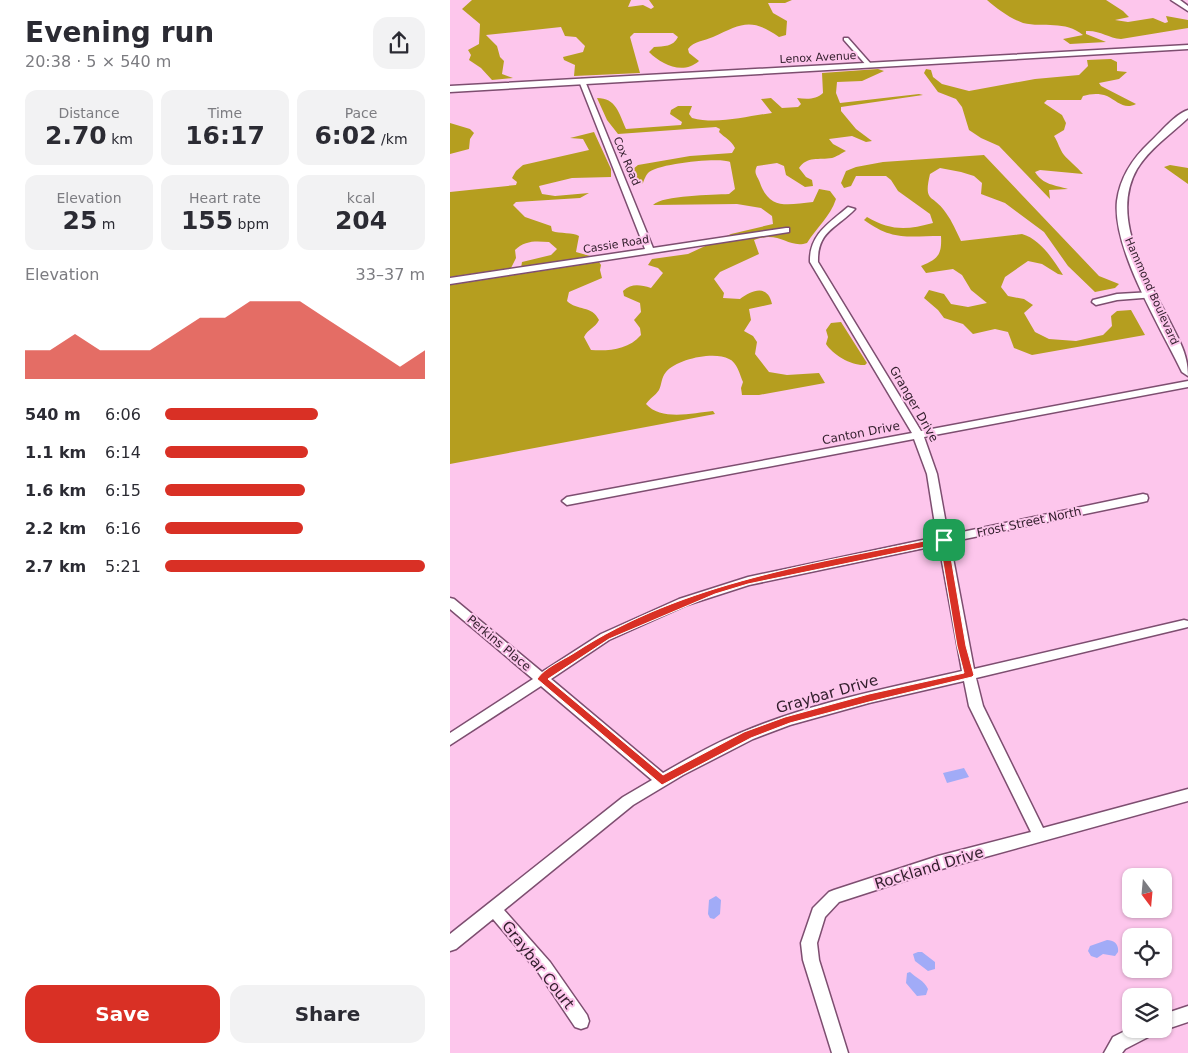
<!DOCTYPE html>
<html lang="en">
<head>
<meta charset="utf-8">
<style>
	body { margin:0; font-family:"DejaVu Sans",sans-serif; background:#f2f2f3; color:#2b2b33; height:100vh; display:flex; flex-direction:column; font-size:19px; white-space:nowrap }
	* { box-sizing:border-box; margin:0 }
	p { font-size:16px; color:#7c7c81 }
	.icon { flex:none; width:28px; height:28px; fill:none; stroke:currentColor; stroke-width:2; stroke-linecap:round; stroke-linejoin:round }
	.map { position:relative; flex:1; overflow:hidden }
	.drawer { display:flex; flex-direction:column; background:#fff; width:450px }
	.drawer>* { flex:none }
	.needle { width:32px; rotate:164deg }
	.fabs { position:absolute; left:672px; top:868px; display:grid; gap:10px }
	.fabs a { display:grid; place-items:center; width:50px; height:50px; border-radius:10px; background:#fff; box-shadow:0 1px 4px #0004; font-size:25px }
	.pin { position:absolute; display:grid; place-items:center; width:42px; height:42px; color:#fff; margin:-21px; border-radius:10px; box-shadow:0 2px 8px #0006 }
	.round { display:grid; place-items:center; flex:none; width:52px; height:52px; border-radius:15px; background:#f2f2f3 }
	.overview { display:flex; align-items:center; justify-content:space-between; height:85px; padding:0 25px }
	h1 { font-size:28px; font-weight:700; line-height:38px }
	.figures { display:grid; grid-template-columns:repeat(3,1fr); gap:8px; height:85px; padding:5px 25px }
	.figures div { display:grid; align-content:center; border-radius:12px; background:#f2f2f3; text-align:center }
	.figures b { font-size:25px; font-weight:700 }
	.figures small { font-size:14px; font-weight:400 }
	.figures p { font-size:14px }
	.chart { height:140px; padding:10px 25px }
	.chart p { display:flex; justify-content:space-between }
	.chart svg { width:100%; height:90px; margin-top:5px; fill:#d93025; opacity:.7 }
	.primary-button { display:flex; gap:10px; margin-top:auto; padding:10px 25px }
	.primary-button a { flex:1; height:58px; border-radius:15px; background:#d93025; color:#fff; font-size:20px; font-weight:700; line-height:58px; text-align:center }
	.primary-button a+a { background:#f2f2f3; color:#2b2b33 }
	ul { padding:0 25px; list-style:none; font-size:16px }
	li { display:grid; grid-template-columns:80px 60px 1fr; align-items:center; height:38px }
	li i { height:12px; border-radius:6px; background:#d93025 }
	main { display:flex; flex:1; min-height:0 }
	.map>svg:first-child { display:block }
</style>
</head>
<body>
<main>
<section class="drawer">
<div class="overview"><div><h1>Evening run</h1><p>20:38 · 5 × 540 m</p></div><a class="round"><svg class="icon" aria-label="share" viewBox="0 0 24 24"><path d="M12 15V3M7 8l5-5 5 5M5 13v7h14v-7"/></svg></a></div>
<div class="figures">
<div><p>Distance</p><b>2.70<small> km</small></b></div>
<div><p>Time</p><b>16:17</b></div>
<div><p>Pace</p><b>6:02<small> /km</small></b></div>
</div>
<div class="figures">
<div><p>Elevation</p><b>25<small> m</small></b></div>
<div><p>Heart rate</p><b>155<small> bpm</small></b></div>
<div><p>kcal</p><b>204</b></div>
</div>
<div class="chart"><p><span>Elevation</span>33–37 m</p>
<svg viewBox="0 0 160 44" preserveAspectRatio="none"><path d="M0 44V30L10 30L20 22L30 30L40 30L50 30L60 22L70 14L80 14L90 6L100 6L110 6L120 14L130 22L140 30L150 38L160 30V44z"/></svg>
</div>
<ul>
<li><b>540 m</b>6:06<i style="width:59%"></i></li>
<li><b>1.1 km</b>6:14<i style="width:55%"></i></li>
<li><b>1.6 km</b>6:15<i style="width:54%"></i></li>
<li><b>2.2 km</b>6:16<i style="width:53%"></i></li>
<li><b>2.7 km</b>5:21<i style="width:100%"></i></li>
</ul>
<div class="primary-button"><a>Save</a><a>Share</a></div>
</section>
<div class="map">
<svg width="738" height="1053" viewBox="0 0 738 1053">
	<rect width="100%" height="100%" fill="#fdc6ec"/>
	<path fill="#b59e1f" d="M22,0H181L178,7L193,5L201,9L204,7L199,0H342L335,3H318L323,13L337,21L336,35L329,37C301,17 291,24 263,37C254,41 244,41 238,49L239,53L249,61C233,75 212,65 199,52L204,47C214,46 223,47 228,37L223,33H184L180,37L190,73L124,76L125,65L114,60L113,57L133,52L135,46L126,37L115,36L111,27L36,35L47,46L50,57L54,61L52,74L63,78L42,80L31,68L19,60L21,55L18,50L29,44L30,24L12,9Z
		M537,0H656L673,11L679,17L665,20L678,22L703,18L715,23L718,22L716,16L738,20V28L671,39C658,38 650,30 636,31V34L656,42L620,44L613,39L633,35C615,20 594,28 573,23C561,19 546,8 537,0Z
		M661,59L667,62V71L677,72L669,79L649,83L651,86L686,104C674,110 667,101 657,96C648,93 641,94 633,96L631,100H597L594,103L612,115L616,123L614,130L604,136C608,142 610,150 614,155C618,160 627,167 633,174L590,170L585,172C593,185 605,185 618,189L599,190L600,199L549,146L531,138L519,130L512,107L506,99L488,92L474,73L476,69L481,70L483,77L492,84L519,91L585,79L629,75L638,66L637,60Z
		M428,69L434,71L412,81L387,82L386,93L390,103L469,94L473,95L391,107V111L406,129L422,141L416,142L402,136L379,139L383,144L396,151C392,153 386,157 382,158C369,160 357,156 349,168L356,177L362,180L363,186L355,187L336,175L334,166L327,163L307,166C303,174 308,176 310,183C320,211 339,204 363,202L369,189L380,191L386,199C380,217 367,227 357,243C338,249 330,230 304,240L309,254L270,272L264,279L274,293L273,298L290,299C302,290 318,284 322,304L299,309L301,320L294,331L303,336L307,342L305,354L319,372L337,375L369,373L375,383L309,395H292L291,388L293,382C290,375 287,362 279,359C264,351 227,359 216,372C211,378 212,384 209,390C205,396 200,398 196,404C211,421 243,413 263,411L265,414L0,464V285L149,262L151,265L150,270L152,278L119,292L117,301C127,311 142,305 149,320C145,328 138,329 134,337L141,350C159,351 178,350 191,335L190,328L184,320L191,312L190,303L174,296L173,291C182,283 190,285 201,288L213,273L208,268L198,265L202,259L238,254L281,234L323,224L322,216L311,208L287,204L203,205C213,195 263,195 279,194L285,189L280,162C269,157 206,164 198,173C196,175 194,180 193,183L188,185L184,180L183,169L188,165L240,156L282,153L285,148C281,140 275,138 269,132L270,129L266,127L168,134L157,120L147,98C166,98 169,113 176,129L231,125L232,122L220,114L221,110L228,106H242L239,114L242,118C268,125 296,116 322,113L311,99L321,98L332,108L348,107L351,104L347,98C356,99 366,100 373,93L372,73Z
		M0,123L20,129L24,133L20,139L19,149L0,154Z
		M144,132L161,169V177L122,178L89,186L92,194L105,196L139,193L130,198L66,202L63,205L75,217L101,226L102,231C110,234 123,232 129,236L126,252L140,256L71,268L72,262L101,255L107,249L99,242C86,241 75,240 65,250L66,258L61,268L0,277V192L66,185L67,182L62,178L66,171L73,165L139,150L133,139L120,138Z
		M534,155L649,276L669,284L665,288L645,292L618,266L594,232L555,203L531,194L532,183L524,176L511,172L490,168L480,174C473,204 483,193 496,213C502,221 506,231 511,241L572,234C590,239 603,259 613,275L608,274L592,264L578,261L555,277L551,287L558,296L574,299L583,305L574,313L585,332L599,339L626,341L653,335L662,326L661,316L667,311L681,310L695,335L582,355L564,348L558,332L545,329L523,334L513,324L494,318L488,310L474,298L479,290L494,294L501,304L518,307L537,303L521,290L512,275L503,269L476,273L471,266C488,259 492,255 491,236C457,236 443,241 414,220L417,217C441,231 457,230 483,223L480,214L448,191L441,180L436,176H406L401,186L394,188L391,183L396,171L406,167L433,162Z
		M720,165L738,168V184L714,167Z
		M391,322L417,363L415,365C402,366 383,355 376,344L378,337L376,330L381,323Z"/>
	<path fill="#a1abf7" d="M514,768L519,777L497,783L493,773Z
		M266,896L271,900L270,914L264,919L260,918L258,914L259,900Z
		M657,940C664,940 669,944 668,952L665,956L653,954L647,958L641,956L638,951L640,946Z
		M468,952H472L485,962V969L478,971L465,961L463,954Z
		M460,972C466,978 474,980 478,989L476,995L467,996L456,983L457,973Z"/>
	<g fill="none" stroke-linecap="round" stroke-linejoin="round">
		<g stroke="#7d4e70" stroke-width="3">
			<path id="street" d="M394,38H398L421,64V66H417L394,40Z
				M132,79L135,81L203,248L336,228H339V232L0,284V278L195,249L129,81Z
				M398,207L405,209C387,228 367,231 368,262L471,431L738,381V387L474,437L487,474L498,535L693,494L697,495L698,498L697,501L693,502L500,542L524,669L734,620L738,621V627L734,628L526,678L533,706L593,828L738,789V801L488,870L389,902L375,917L367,943L369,960L398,1053H382L353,960L351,943L363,908L379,892L384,890L488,856L581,832L519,706L514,681L419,703L340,725L303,739L233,775L183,805L54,910L100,962L137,1015L139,1021L137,1027L131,1029L125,1027L88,972L43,919L6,949L0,951V934L173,797L202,780L91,686L0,745V733L83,679L0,609V598L4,599L92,672L151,634L229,599L298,577L487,537L477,474L464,439L117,505L112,501L117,497L462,433L360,262C359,235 379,223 398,207ZM489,545L512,671C439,688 364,702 295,731C267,742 239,758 213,773L101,679L159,640L237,605L299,585Z
				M702,292L705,293V297L667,300L646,305L642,302L643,300L667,294Z
				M738,1006V1022L714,1030L711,1029H714V1014Z
				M681,1028L704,1029L702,1035L675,1049L672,1053H654L663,1037Z"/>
		</g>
		<g stroke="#7d4e70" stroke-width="3">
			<path id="secondary" d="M721,0H730L738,6V11Z
				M738,45V49L0,92V86Z
				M738,110V118C721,134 699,149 687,169C660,216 695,274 717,316C727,337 738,352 738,376L732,372C711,328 662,249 667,201C670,177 683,158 700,142C710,133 725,114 738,110Z"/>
		</g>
		<use href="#street" fill="#fff" fill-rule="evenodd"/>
		<use href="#secondary" fill="#fff" fill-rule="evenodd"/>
	</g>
	<path fill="#d93025" stroke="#fff" fill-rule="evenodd" d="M494,537L498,540L516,646L524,675L522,677L419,702L340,723L301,738L212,785L87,679C94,668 113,660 124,653C234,581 368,563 494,537ZM490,544L507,646L514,673L419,694L335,717L294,732L213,775L98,679L159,639L265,594L298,584Z"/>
	<g text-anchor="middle" stroke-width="4" stroke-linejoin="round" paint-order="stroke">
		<g font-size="11" fill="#34202e" stroke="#fdc6ec">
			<text transform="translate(368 57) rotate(-3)" y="4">Lenox Avenue</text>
			<text transform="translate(177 161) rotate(67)" y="4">Cox Road</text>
			<text transform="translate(166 244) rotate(-9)" y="4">Cassie Road</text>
			<text transform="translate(702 291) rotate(66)" y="4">Hammond Boulevard</text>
		</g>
		<g font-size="12" fill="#34202e" stroke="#fdc6ec">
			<text transform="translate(464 404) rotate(60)" y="4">Granger Drive</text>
			<text transform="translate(411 433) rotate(-11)" y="4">Canton Drive</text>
			<text transform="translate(579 522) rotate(-12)" y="4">Frost Street North</text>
			<text transform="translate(49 643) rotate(40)" y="4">Perkins Place</text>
		</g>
		<g font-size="15" fill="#34202e" stroke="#fdc6ec">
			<text transform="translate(377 694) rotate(-16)" y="5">Graybar Drive</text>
			<text transform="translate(479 868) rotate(-17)" y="5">Rockland Drive</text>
			<text transform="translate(88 965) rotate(52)" y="5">Graybar Court</text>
		</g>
	</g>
</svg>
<div class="fabs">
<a><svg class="needle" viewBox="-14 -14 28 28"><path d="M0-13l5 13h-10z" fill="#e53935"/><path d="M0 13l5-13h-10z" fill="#7c7c81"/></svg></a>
<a><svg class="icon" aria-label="locate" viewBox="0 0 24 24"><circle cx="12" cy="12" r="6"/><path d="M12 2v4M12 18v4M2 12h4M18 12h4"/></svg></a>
<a><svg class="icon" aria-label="layers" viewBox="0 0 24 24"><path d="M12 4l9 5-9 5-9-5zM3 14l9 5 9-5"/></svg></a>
</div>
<div class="pin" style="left:494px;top:540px;background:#1e9e55"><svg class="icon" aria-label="arrive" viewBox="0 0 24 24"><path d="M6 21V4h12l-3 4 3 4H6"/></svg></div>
</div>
</main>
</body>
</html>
